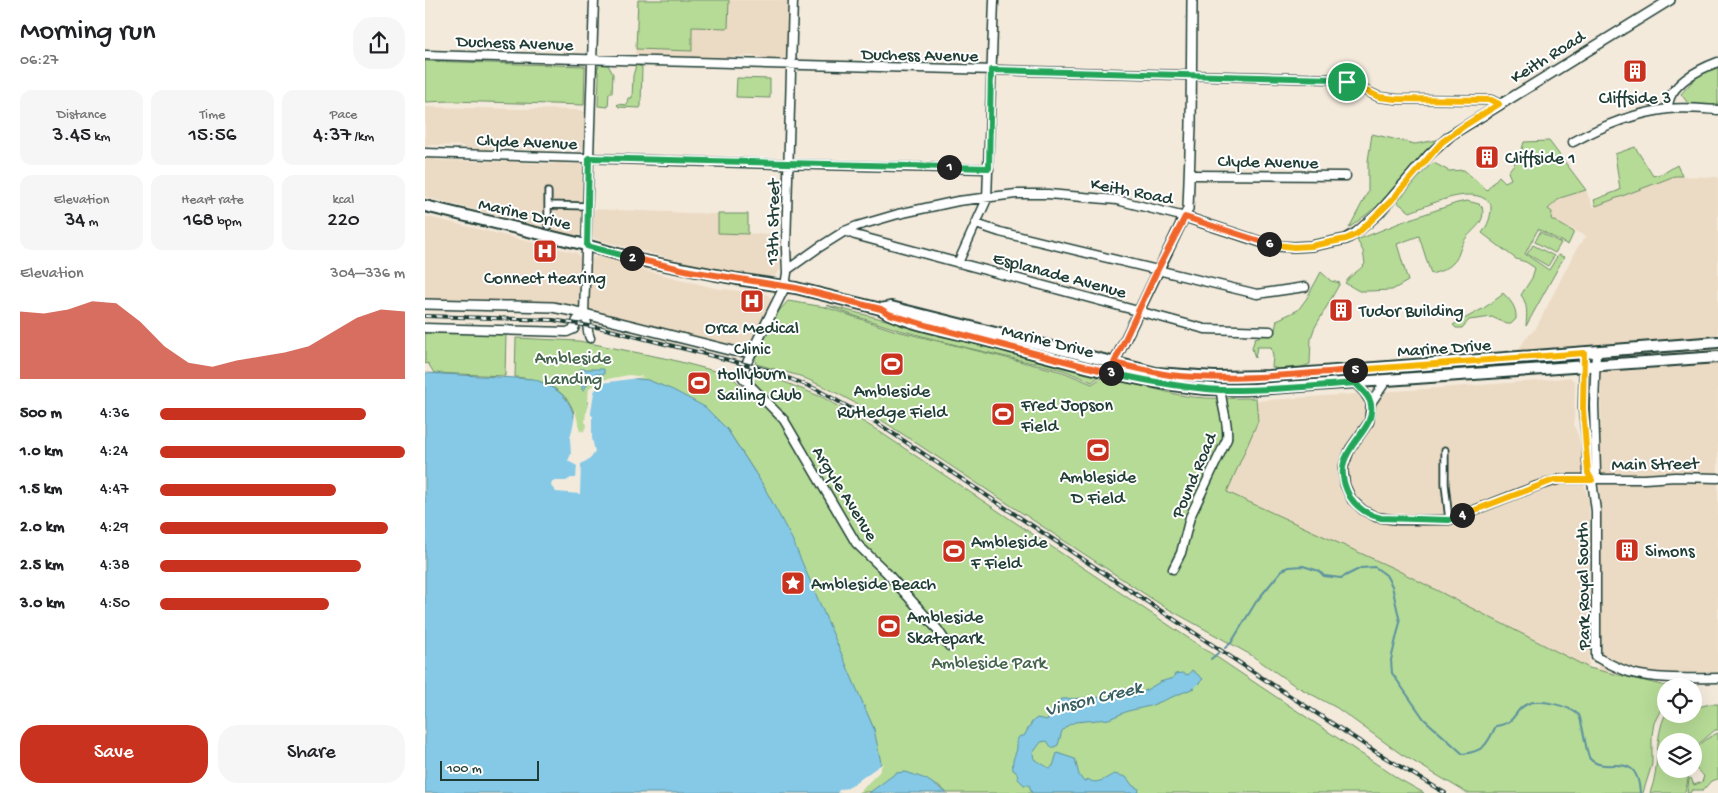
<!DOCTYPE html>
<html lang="en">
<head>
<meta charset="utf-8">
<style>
	body { margin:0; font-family:"Gochi Hand",sans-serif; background:#f6f6f6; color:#202124; height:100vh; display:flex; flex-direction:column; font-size:19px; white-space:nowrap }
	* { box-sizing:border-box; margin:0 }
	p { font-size:16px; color:#757577 }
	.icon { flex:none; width:28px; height:28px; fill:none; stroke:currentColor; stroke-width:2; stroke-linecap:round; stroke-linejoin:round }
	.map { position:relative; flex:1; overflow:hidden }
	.details { display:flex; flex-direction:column; background:#fff; width:425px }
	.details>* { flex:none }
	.buttons { position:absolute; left:1232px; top:678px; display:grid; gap:10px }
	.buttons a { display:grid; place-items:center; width:45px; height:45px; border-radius:50%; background:#fff; box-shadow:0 5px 20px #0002; font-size:25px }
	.scale { position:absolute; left:15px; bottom:12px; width:99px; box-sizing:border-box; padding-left:5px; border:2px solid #1f3d34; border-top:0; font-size:14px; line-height:18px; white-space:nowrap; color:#1f3d34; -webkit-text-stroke:4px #fff; paint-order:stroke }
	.pin { position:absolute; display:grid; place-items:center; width:42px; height:42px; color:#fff; margin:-21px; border:2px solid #fff; border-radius:50%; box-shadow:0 1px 5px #0007 }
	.km { position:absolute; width:25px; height:25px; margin:-12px; border-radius:50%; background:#222; color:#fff; font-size:14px; line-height:25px; text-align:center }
	.round { display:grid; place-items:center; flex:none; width:52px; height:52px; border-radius:20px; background:#f6f6f6 }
	.summary { display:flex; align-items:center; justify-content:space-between; height:85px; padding:0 20px }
	h1 { font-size:28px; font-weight:600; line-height:38px }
	.stats { display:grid; grid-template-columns:repeat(3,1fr); gap:8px; height:85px; padding:5px 20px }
	.stats div { display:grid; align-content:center; border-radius:12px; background:#f6f6f6; text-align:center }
	.stats b { font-size:21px; font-weight:600 }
	.stats small { font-size:14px; font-weight:400 }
	.stats p { font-size:14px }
	.chart { height:140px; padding:10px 20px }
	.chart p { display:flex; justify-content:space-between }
	.chart svg { width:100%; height:90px; margin-top:5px; fill:#c8321e; opacity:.7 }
	.primary-button { display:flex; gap:10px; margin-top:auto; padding:10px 20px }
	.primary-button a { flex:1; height:58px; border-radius:20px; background:#c8321e; color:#fff; font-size:20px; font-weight:600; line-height:58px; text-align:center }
	.primary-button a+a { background:#f6f6f6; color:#202124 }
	ul { padding:0 20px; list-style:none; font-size:16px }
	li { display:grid; grid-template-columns:80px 60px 1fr; align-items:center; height:38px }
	li i { height:12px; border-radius:6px; background:#c8321e }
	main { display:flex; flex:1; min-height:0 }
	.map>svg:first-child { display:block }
</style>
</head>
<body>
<main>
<section class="details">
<div class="summary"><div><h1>Morning run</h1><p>06:27</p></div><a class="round"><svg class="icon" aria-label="share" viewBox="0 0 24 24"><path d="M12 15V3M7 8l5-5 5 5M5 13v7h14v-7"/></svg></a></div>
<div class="stats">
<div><p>Distance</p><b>3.45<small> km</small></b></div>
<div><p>Time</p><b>15:56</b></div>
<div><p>Pace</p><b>4:37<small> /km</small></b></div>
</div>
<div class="stats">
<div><p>Elevation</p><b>34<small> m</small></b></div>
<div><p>Heart rate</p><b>168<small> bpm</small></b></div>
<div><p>kcal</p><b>220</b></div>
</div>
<div class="chart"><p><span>Elevation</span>304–336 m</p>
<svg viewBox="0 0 160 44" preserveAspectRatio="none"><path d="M0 44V11L10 12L20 10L30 6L40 7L50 16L60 28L70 36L80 38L90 35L100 33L110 31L120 28L130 21L140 14L150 10L160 11V44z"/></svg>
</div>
<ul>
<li><b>500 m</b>4:36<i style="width:84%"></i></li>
<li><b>1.0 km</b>4:24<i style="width:100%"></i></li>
<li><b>1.5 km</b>4:47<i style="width:72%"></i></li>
<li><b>2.0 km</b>4:29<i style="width:93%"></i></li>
<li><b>2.5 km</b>4:38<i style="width:82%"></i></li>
<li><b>3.0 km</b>4:50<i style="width:69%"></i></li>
</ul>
<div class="primary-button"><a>Save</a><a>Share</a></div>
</section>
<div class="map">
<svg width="1293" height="793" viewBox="0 0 1293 793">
	<rect width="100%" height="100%" fill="#f4eadc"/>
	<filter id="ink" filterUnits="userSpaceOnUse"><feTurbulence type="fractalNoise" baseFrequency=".02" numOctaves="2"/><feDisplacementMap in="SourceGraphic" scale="10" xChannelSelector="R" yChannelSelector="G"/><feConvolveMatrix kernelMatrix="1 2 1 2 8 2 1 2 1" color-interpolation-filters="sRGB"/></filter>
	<g filter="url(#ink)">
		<path fill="#ecdbc4" d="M212,0H365L363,58L358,60L339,59L332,56H308L296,59L210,55Z
			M0,107L155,110L160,112L159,147L154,151L137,150L135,149H80L78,147H66L63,149H55L41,148L38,146L6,145L0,147Z
			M0,157H8L10,160L78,162V160H84L86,162L131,164V162H140L141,164H156L158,168L157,223L159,226L158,232L155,235L149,237L125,231L122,228L110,225L0,197Z
			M1250,176L1293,177V672L1190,673L1173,670L1176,375L1147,350L1094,353L1093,351L1101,338L1111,328L1150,251L1161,236L1126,219L1123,210L1135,198L1161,190L1168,207Z
			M168,209L293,214V233L356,234L355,270L349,277L321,274L268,264L173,240L168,238L166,234V228L168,224Z
			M0,216L152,253L157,260V265L155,268L154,297L156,300L155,305L151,308L143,306L141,303L0,299Z
			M172,256L195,262L199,265L290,288L341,294L345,297L346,301L333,328L324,344L319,347L311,348L166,311L163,306L164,264L168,258Z
			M1145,377L1150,382L1149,425L1157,446L1159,484L1164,502V668L793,491L830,401L1112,381Z"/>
		<path fill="#b6db96" stroke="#6a8c65" d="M213,0H304L303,28L267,27V51L211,49Z
			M0,61L160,66L159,105L26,101L0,102Z
			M175,64L183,65L188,74L187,93H184L183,107L173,106L174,76L172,69Z
			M211,65L217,67L216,106L215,108L194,107L192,105L193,104L202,105L203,98H207L208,76Z
			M1293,65V107L1265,106L1256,94L1274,74Z
			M312,78L345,79V98L311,97Z
			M947,134L990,144L1012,140L964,197L924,228L943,192V161Z
			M1124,141L1161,190L1135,198L1123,209L1127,212L1126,219L1149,232L1143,245L1113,229L1100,254L1124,270L1133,255L1139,257L1101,326C1102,315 1103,304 1096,295L1107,278L1110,268L1101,262L1091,259L1057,233C1063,225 1066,217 1066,207C1066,203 1063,201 1060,199C1041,187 1004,205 985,212L972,202L1004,166L1009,163L1024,171L1039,170L1062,190L1074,176L1080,182L1086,179L1083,172L1095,156L1099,142Z
			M1210,147L1228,176L1239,173L1252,165L1257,176H1250L1171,206L1169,200L1195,190L1190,154Z
			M1042,201L1054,204L1057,207C1062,225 1044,230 1038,243C1034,250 1034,258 1027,264C1022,269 1014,272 1006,274L994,236L972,244L983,281L967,290L944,291H934L920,283C925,275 933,272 940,264L938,251L932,240L982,220L1032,203Z
			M293,214H323V234L293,233Z
			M1115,232L1136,243L1130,253L1110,242Z
			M1108,245L1129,256L1123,266L1102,254Z
			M896,272L906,281L915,283L889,329L886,338L885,364C873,369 860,373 847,367L848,356L846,347H832L830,358L827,348L830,338L844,334L850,330L852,320L873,310L882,298Z
			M1077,292C1085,300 1092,307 1091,319L1086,324H1082L1067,317L1044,320L1037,328H1031L1028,325L1059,308L1077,295Z
			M363,301L400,307L468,330L638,372L667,384L678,377C702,382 726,388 750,394C777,400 804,398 831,398L833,421L802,492L968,568L1164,668L1241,686V699L1229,723L1227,735V764L1218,793H1042L976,754L912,708L869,685L826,655L738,606L432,404L404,389L375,376L331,364L330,359L331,354L352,313Z
			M401,305L676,374L675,376L667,382L638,370L543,348L471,329L427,315Z
			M0,331L81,333L80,376L9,373L3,363L0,364Z
			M91,338L154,341L244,359L305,375L318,388L327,369L399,398L455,432L974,779L999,793H522L514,786L430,793L449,729L338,485L302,429L163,424L158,433H152C151,426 151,419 149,413C141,387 113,379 90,377Z
			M1285,704H1293V730H1290L1269,748V741H1241V769H1265L1261,789L1259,793H1225C1236,766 1228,739 1241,713L1269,714V708Z
			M1293,733V779L1286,781L1278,790H1267L1265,793H1262L1264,779L1266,778L1269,785L1277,782L1279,776C1277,774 1272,771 1270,767C1261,752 1281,738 1293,733Z"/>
		<path fill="#85c9e6" stroke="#5c919f" d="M155,369H179V374H169V378L164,381L159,390H157V385H155Z
			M0,373L109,379C141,393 147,399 152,433H158L163,424V400L171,383L204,378L223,380L248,390L280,407L302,429L338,485L367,539L449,729L456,763L450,774L430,793H0Z
			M767,670L778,679L769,688L725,706L703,711L684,719L650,722L642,726L637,731L633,745L627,748L622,741L616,742L608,753L609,759L624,768L628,766L632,753L650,759L654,775L659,782L663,779C671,786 681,778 689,774L701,777L708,786L714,789L713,793H607L604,785H599L593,779L592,773L588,770C586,757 592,755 592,746C592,743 592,740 593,738L595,736H599L607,722L612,718L622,720L630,705L637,699L711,696L735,682L748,678L750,674L757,673L763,675Z
			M481,772L501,779L522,793H444L471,773Z"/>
		<path fill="#f4eadc" d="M204,375L220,377L177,383L173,386L169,392L166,412V415L168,416V418H167V438L170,452L166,458L156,464L155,494L131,492L126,486L127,481H141L146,478H151L152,466L143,461L146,454L145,439L149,421L150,409L155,432L157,430L158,432L162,424L160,422L161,412L162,413L164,388L177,380Z
			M458,763L454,772L433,793H412L415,789L423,788Z"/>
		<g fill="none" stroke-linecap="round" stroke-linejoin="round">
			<path stroke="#5c919f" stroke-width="2" d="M800,648L806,643L831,602L857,570L864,567L878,566L894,571L899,576L916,578L936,568L950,567L961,575L967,586L975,622L966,660L967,673L999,719L1038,754C1061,750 1061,745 1071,726C1093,723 1087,711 1102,704C1115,698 1144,706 1154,715C1158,724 1161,754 1165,759C1182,776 1212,747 1215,793
				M786,659L793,653"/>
			<g stroke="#1f3d34" stroke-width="9">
				<path id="pedestrian" d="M123,205L163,206
					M123,226V192
					M1020,450V484L1024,520"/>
			</g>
			<g stroke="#1f3d34" stroke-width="11">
				<path id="minor" d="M0,55L908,79L922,82L954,97L971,99L1066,100L1074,104
					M1243,109C1242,85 1274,69 1293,62
					M1148,142C1177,126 1209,113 1243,109C1259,107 1277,109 1293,110
					M0,153L356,164L564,169
					M765,175L921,176
					M551,224L575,232L832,294L880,287
					M420,231L430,235L780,329L845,331
					M533,263L562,199L569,0
					M362,270L393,248L420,231L432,226L473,214L533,201L591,194H623L692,200L760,217
					M360,286L362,273L361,248L368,0
					M159,315L169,0
					M159,315C164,323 161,330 165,338
					M0,328L142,332L149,329L152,320L159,315
					M327,352L319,369L318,378L359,420L431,543L461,572L513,630L524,646
					M1159,353L1158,409L1162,444V460L1163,473L1167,480L1171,511V657C1183,663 1194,669 1207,673C1234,680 1265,678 1293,678
					M961,381L946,403L944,422L925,449L918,468L920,485L927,500L938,510L951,517L973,520H1024L1112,486L1136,479H1219L1250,477L1293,478
					M930,383L939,392L946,403
					M1167,480L1171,473L1169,405L1171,352
					M748,569L756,553L765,517L802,439C804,422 796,406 796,390"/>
			</g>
			<g stroke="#1f3d34" stroke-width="12">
				<path id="tertiary" d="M760,217L839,243L853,246L869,247L886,246L921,239L931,233L953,214L1004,155L1026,135L1245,0
					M0,304L127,307L148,311L308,351L327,352L360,286
					M689,363L763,209L766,125L767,0"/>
			</g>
			<g stroke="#1f3d34" stroke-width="14">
				<path id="secondary" d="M0,206L153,243L214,260L312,279L371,288L456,309C478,323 524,331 551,338C618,355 686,376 755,386C780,390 806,390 831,389L1293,357
					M456,309L466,307L731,373L789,377L845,376L1293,342"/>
			</g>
			<use href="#pedestrian" stroke="#fff" stroke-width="5.5"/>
			<use href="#minor" stroke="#fff" stroke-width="8"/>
			<use href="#tertiary" stroke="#fff" stroke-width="9"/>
			<use href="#secondary" stroke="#fff" stroke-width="10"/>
			<g stroke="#1f3d34" stroke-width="4">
				<path id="rail" d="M0,316L128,320L177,328L343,370L391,389L452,423L839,679L951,752L1020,793"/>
			</g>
			<use href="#rail" stroke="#fff" stroke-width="2" stroke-dasharray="5.5" stroke-linecap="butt"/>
		</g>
	</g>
	<g fill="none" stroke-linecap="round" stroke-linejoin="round" filter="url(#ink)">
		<g stroke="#fff" stroke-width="10">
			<path id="split-1" d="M524,167L564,168L566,70L908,79L922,82"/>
		</g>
		<g stroke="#fff" stroke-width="10">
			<path id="split-2" d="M207,258L162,246L164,158L524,167"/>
		</g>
		<g stroke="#fff" stroke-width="10">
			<path id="split-3" d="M207,258L265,271L371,288L456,309L464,314L504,326L686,373"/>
		</g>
		<g stroke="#fff" stroke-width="10">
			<path id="split-4" d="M686,373C722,381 759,388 796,390C841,391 886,386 930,383C936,389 945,396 946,405C951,437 899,450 925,497C932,508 944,515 956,518L1024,520L1037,515"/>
		</g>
		<g stroke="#fff" stroke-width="10">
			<path id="split-5" d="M930,370L1159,353L1158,409L1163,473L1167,480H1129L1037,515"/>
		</g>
		<g stroke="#fff" stroke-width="10">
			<path id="split-6" d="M844,244L760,217L732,271L689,363C707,367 726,372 745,375C806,382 869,374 930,370"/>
		</g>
		<g stroke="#fff" stroke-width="10">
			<path id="split-7" d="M844,244L869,247L886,246L921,239L932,234L966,201L1017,142L1039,126L1074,104L1066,100L971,99L954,97L922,82"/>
		</g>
		<use href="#split-1" stroke="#22a559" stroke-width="6"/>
		<use href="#split-2" stroke="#22a559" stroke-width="6"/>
		<use href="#split-3" stroke="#f0652b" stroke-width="6"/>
		<use href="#split-4" stroke="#22a559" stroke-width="6"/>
		<use href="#split-5" stroke="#f5b400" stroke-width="6"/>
		<use href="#split-6" stroke="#f0652b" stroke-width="6"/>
		<use href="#split-7" stroke="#f5b400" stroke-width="6"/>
	</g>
	<defs>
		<g id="building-square" transform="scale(1.25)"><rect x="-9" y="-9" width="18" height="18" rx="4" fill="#c8321e" stroke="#fff"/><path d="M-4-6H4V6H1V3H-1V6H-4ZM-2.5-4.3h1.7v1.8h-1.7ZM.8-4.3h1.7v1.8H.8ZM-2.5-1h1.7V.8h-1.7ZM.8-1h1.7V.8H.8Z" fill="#fff"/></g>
		<g id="hospital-square" transform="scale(1.25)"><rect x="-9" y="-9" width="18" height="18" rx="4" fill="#c8321e" stroke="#fff"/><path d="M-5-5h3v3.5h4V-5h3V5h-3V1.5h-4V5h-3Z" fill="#fff"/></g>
		<g id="stadium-square" transform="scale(1.25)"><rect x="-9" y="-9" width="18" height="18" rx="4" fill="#c8321e" stroke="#fff"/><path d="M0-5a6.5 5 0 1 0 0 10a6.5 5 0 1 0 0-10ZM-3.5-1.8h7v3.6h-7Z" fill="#fff"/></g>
		<g id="sight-square" transform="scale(1.25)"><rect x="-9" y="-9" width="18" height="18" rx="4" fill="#c8321e" stroke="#fff"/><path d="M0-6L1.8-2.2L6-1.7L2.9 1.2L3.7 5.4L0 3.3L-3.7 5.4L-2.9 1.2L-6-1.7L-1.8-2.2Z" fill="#fff"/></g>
	</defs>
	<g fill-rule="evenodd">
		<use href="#building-square" x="1210" y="71"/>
		<use href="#building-square" x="1062" y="157"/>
		<use href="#hospital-square" x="120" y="251"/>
		<use href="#hospital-square" x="327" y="301"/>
		<use href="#building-square" x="916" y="310"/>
		<use href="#stadium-square" x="467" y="364"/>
		<use href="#stadium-square" x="274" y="383"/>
		<use href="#stadium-square" x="578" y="414"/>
		<use href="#stadium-square" x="673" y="450"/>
		<use href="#building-square" x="1202" y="550"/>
		<use href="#stadium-square" x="529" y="551"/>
		<use href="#sight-square" x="368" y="583"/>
		<use href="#stadium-square" x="464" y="626"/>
	</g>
	<g text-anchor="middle" stroke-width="4" stroke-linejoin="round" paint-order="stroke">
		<g font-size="18" fill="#1f3d34" stroke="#fff">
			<text transform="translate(90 42) rotate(2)" y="6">Duchess Avenue</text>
			<text transform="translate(495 54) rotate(1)" y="6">Duchess Avenue</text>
			<text transform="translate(1122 56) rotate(-32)" y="6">Keith Road</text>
			<text transform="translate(102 141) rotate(2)" y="6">Clyde Avenue</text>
			<text transform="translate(843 161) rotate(1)" y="6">Clyde Avenue</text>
			<text transform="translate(707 190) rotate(11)" y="6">Keith Road</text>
			<text transform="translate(100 213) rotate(13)" y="6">Marine Drive</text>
			<text transform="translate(347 222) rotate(-89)" y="6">13th Street</text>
			<text transform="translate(635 274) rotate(15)" y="6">Esplanade Avenue</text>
			<text transform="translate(623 340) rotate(14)" y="6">Marine Drive</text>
			<text transform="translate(1019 347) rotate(-4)" y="6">Marine Drive</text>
			<text transform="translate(1230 463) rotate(-1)" y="6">Main Street</text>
			<text transform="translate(768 475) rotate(-67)" y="6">Pound Road</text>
			<text transform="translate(421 493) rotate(58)" y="6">Argyle Avenue</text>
			<text transform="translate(1157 586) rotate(-91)" y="6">Park Royal South</text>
		</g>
		<g font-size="18" fill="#1f3d34" stroke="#fff" text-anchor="start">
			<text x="1210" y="103" text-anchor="middle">Cliffside 3</text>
			<text x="1080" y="163">Cliffside 1</text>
			<text x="120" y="283" text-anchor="middle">Connect Hearing</text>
			<text x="934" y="316">Tudor Building</text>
			<text x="327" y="333" text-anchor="middle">Orca Medical<tspan x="327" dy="21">Clinic</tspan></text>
			<text x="292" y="379">Hollyburn<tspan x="292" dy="21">Sailing Club</tspan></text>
			<text x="467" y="396" text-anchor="middle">Ambleside<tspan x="467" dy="21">Rutledge Field</tspan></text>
			<text x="596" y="410">Fred Jopson<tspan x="596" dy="21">Field</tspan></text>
			<text x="673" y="482" text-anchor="middle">Ambleside<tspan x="673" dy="21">D Field</tspan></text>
			<text x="546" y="547">Ambleside<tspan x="546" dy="21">F Field</tspan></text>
			<text x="1220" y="556">Simons</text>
			<text x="386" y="589">Ambleside Beach</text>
			<text x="482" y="622">Ambleside<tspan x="482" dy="21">Skatepark</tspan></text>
		</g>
		<g font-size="18" fill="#45644c" stroke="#fff">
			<text x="148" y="363">Ambleside<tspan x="148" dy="21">Landing</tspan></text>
			<text x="564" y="668">Ambleside Park</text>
		</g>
		<g font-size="19" font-style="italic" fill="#386060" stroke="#fff">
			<text transform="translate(668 697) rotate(-14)" y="7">Vinson Creek</text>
		</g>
	</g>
</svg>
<div class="buttons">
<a><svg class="icon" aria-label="locate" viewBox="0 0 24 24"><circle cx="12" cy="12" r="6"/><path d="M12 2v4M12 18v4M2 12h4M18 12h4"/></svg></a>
<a><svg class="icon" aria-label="layers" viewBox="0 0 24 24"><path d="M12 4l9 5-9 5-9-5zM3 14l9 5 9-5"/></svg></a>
</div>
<div class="scale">100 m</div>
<div class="pin" style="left:922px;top:82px;background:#1e9e55"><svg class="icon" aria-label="arrive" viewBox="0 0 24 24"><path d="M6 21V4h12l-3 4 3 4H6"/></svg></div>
<b class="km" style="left:524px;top:167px">1</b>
<b class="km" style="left:207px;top:258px">2</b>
<b class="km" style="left:686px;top:373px">3</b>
<b class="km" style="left:1037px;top:515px">4</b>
<b class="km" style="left:930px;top:370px">5</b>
<b class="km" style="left:844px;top:244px">6</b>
</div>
</main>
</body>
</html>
